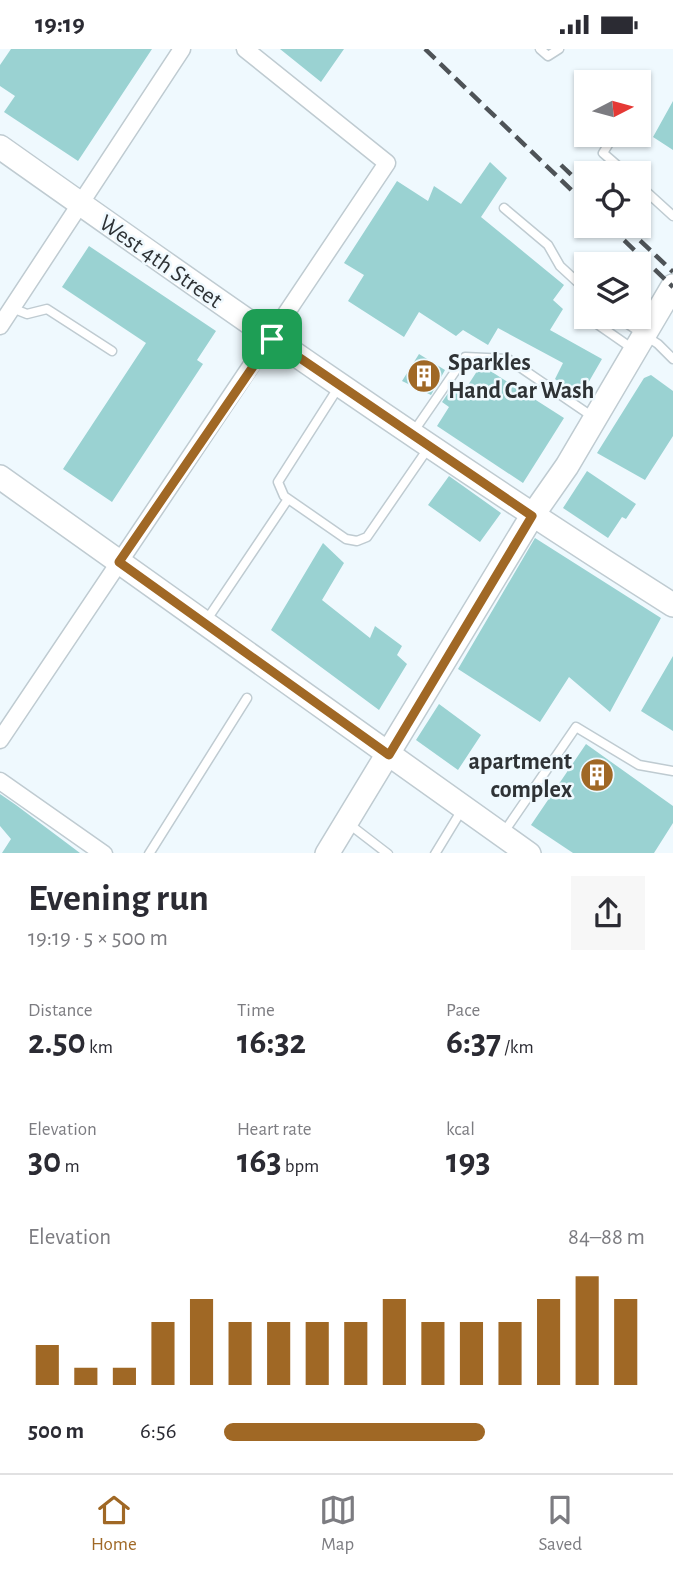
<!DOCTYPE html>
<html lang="en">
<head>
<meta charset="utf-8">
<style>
	body { margin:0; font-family:"Alegreya Sans",sans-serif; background:#f7f7f7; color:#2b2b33; height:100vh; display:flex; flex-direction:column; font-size:26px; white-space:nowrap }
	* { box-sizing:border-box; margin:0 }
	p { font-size:23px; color:#7c7c81 }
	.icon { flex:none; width:38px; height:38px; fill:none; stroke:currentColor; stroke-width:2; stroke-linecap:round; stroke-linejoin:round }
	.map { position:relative; height:804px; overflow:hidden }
	.details { display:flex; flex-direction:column; background:#fff; flex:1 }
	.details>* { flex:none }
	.needle { width:46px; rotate:84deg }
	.buttons { position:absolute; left:574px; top:21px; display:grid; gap:14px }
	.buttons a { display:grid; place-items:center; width:77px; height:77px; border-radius:0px; background:#fff; box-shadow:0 2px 5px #0004; font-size:35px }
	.pin { position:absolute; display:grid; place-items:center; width:60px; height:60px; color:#fff; margin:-30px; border-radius:14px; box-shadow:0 4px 10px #0006 }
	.round { display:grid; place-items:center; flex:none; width:74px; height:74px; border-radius:0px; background:#f7f7f7 }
	.head { display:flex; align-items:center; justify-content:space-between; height:119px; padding:0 28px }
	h1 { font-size:38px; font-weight:700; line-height:52px }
	.metrics { display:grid; grid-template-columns:repeat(3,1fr); gap:10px; height:119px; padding:7px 28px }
	.metrics div { display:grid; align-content:center }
	.metrics b { font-size:35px; font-weight:700 }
	.metrics small { font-size:19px; font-weight:400 }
	.metrics p { font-size:19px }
	.chart { height:196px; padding:14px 28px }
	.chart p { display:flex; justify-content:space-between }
	.chart svg { width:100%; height:126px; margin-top:7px; stroke:#a06825; stroke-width:6 }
	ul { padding:0 28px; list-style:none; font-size:23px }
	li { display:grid; grid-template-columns:112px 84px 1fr; align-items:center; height:52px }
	li i { height:18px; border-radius:9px; background:#a06825 }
	.status { display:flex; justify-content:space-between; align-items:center; height:49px; padding:0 35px; background:#fff; direction:ltr }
	.status svg { height:19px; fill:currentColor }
	.tab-bar { display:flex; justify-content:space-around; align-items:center; height:98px; border-top:2px solid #e1e1e2; background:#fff; font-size:19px; color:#7c7c81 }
	.tab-bar a { display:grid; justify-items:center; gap:4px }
	.tab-bar .on { color:#a06825 }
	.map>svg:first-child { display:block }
</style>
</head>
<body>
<div class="status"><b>19:19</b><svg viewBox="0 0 49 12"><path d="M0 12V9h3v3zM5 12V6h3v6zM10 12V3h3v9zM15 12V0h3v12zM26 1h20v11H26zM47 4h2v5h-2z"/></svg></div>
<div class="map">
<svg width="673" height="805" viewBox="0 0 673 805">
	<rect width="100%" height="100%" fill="#eff9fe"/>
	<path fill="#9ad2d2" d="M11,0H152L78,112L4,63L15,47L0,37V16Z
		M280,0H344L321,33Z
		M673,52V101L653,88Z
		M490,113L507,129L481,168L564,236L553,251L563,260L550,281L602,310L580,348L555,330L563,314L498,279L488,296L463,281L456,287L419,263L404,288L348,252L364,226L344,214L397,132L428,152L434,137L461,155Z
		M89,197L216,282L197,311L203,315L112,453L63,420L146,294L62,238Z
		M419,305L445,321L431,346L402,332Z
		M481,316L564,369L523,434L437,377L449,358L442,353L451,340L461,347Z
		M651,326L673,342V387L645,431L597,404L644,329Z
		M587,422L636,455L626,470L622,468L608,489L563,459Z
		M449,427L501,464L480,493L428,456Z
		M535,489L661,569L610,663L569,628L540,673L458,620Z
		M323,494L344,514L322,551L370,589L375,577L402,597L397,606L407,615L379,661L271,581Z
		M673,607V682L641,662Z
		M439,655L481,686L458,721L416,691Z
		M586,695L673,757V774L654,804H573L531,776Z
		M0,745L16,756L80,804H2L11,790L0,777Z"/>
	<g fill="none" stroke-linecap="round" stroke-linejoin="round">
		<g stroke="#bfcbd1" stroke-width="11">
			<path id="lane" d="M540,0L548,7L559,0
				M614,86L603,104L626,124
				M639,136L673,167
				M504,159L548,196L560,217L586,241
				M12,259L27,265L47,260L112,302
				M587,268L633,300
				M617,268L658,295L673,310
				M338,339L278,433L284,447L346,490L357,492L367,488L429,398
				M414,382L465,308L508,310L593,368
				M206,572L288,450
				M349,775L388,805
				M504,783L576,678L639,716L673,722
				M149,805L247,649
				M435,805L463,759"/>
		</g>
		<g stroke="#bfcbd1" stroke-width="19">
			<path id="street" d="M0,277L182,0
				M0,691L387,114L245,0
				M0,732L104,805"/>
		</g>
		<g stroke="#bfcbd1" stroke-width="26">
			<path id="secondary" d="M0,98C222,255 443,411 673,556
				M0,428L529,805
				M327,805L532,467L567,417L673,237"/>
		</g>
		<use href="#lane" stroke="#fff" stroke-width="8"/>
		<use href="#street" stroke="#fff" stroke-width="16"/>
		<use href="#secondary" stroke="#fff" stroke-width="23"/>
		<path stroke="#4e5357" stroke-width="4.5" stroke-dasharray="14 7" stroke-linecap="butt" d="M425,0L586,155
			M561,116L586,140
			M609,177L673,238
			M625,177L673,223"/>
	</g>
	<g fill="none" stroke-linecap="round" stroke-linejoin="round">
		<g stroke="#fff" stroke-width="14">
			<path id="route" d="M272,290L532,467L389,706L119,513Z"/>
		</g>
		<use href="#route" stroke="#a06825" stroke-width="9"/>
	</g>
	<defs>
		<g id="building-disc" transform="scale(1.75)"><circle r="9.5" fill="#a06825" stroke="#eff9fe"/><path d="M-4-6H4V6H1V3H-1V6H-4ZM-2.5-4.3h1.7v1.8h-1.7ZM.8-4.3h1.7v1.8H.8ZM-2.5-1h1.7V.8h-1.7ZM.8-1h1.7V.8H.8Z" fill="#fff"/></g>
	</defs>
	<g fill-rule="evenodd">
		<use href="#building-disc" x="424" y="327"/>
		<use href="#building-disc" x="597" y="726"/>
	</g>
	<g text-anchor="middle" stroke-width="5" stroke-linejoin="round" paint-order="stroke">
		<g font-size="24" fill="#2e3235" stroke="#eff9fe">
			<text transform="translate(161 212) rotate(35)" y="8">West 4th Street</text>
		</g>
		<g font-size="24" font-weight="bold" fill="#2e3235" stroke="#eff9fe" text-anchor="start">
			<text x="448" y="321">Sparkles<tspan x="448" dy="28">Hand Car Wash</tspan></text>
			<text x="572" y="720" text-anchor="end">apartment<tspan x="572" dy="28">complex</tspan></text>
		</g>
	</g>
</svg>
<div class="buttons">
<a><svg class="needle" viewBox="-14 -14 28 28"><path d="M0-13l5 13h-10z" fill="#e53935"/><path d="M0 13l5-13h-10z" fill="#7c7c81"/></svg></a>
<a><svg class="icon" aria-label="locate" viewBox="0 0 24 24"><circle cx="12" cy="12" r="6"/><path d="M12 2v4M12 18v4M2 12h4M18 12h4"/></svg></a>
<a><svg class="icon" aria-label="layers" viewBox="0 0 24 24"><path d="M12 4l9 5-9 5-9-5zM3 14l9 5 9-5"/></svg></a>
</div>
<div class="pin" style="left:272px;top:290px;background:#1e9e55"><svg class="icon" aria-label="arrive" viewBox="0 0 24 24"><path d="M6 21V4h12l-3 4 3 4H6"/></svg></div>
</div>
<section class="details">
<div class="head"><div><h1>Evening run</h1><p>19:19 · 5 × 500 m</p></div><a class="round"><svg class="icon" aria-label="share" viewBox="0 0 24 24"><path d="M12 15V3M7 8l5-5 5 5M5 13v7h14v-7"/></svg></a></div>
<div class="metrics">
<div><p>Distance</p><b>2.50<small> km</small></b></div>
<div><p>Time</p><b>16:32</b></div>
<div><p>Pace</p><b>6:37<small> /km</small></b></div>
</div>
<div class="metrics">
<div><p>Elevation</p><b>30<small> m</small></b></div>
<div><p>Heart rate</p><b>163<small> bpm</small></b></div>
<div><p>kcal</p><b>193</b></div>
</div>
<div class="chart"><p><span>Elevation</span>84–88 m</p>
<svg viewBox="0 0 160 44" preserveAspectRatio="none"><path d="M5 44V30M15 44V38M25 44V38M35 44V22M45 44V14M55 44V22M65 44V22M75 44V22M85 44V22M95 44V14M105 44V22M115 44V22M125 44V22M135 44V14M145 44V6M155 44V14"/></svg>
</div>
<ul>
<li><b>500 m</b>6:56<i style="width:62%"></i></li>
</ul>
</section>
<nav class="tab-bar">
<a class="on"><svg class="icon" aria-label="home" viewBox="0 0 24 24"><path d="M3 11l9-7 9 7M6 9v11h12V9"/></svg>Home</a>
<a><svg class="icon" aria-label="map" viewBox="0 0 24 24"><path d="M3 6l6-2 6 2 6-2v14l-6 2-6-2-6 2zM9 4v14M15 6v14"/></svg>Map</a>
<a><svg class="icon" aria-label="saved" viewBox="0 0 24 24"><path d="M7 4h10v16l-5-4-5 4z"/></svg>Saved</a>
</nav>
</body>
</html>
